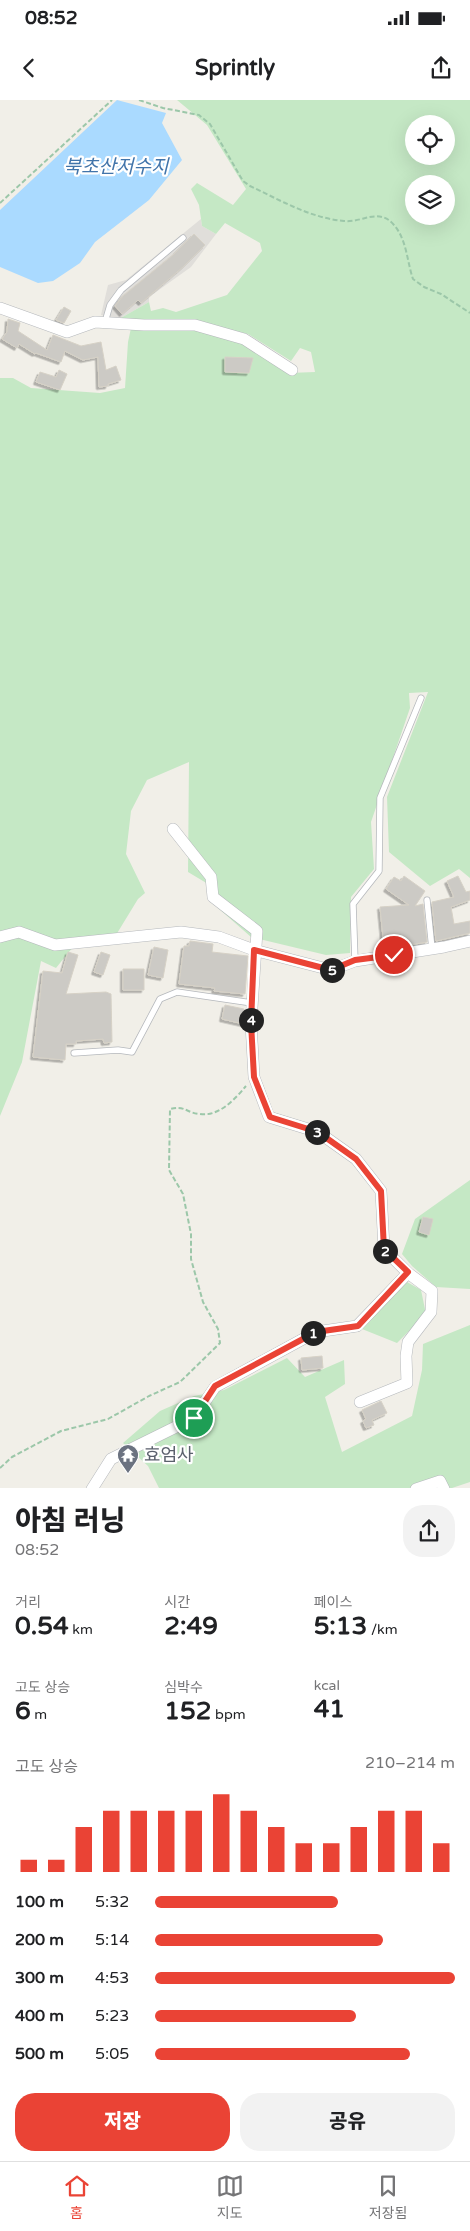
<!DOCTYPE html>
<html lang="ko">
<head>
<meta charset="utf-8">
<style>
	body { margin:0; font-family:"Varela Round","Noto Sans KR",sans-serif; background:#f2f2f2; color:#202124; height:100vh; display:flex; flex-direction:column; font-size:19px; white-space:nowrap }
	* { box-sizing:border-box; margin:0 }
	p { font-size:16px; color:#757577 }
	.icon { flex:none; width:28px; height:28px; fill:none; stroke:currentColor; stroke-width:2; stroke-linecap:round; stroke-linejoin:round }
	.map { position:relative; height:1388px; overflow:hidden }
	.drawer { display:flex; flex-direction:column; background:#fff; flex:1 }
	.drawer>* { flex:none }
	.buttons { position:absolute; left:405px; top:15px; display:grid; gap:10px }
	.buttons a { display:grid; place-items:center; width:50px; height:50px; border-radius:50%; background:#fff; box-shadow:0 5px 20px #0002; font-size:25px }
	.pin { position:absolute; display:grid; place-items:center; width:42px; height:42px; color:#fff; margin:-21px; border:2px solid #fff; border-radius:50%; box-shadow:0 1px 5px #0007 }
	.km { position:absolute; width:25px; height:25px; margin:-12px; border-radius:50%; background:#222; color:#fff; font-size:14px; line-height:25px; text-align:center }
	.round { display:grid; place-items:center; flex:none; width:52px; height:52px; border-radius:20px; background:#f2f2f2 }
	.summary { display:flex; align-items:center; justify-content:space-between; height:85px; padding:0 15px }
	h1 { font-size:28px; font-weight:800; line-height:38px }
	.stats { display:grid; grid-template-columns:repeat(3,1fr); gap:8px; height:85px; padding:5px 15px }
	.stats div { display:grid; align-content:center }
	.stats b { font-size:25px; font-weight:800 }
	.stats small { font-size:14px; font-weight:400 }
	.stats p { font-size:14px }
	.chart { height:140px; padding:10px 15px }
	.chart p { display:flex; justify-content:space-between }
	.chart svg { width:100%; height:90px; margin-top:5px; stroke:#ea4335; stroke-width:6 }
	.action { display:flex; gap:10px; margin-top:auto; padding:10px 15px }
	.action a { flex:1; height:58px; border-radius:20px; background:#ea4335; color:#fff; font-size:20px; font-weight:800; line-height:58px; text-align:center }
	.action a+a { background:#f2f2f2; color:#202124 }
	ul { padding:0 15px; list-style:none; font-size:16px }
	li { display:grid; grid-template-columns:80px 60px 1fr; align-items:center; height:38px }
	li i { height:12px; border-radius:6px; background:#ea4335 }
	.status { display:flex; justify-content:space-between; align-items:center; height:35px; padding:0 25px; background:#fff; direction:ltr }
	.status svg { height:14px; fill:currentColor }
	header { display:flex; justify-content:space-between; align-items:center; height:65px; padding:0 15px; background:#fff; font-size:22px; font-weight:800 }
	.dock { display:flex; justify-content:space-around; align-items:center; height:70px; border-top:1px solid #e0e0e0; background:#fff; font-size:14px; color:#757577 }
	.dock a { display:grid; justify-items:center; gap:2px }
	.dock .active { color:#ea4335 }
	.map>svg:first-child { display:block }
</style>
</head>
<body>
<div class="status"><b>08:52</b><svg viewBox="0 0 49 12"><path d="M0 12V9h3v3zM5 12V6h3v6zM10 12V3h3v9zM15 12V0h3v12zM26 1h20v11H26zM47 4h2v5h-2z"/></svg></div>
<header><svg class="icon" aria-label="back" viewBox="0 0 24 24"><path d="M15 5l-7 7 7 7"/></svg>Sprintly<svg class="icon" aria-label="share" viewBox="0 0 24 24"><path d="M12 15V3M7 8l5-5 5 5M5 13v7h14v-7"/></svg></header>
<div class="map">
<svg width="470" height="1389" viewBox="0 0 470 1389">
	<defs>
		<filter id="shadow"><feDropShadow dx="-2.5" dy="2.5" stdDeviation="0" flood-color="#0004"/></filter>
	</defs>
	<rect width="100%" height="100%" fill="#f1efe8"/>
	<path fill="#e0deda" d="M201,119L202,126L216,134L191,167L149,197V202L119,219L101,215L108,185L126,180Z"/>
	<path fill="#c5e8c5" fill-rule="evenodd" d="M177,0H470V778L459,769L430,786L389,752L387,697L428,592L409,593L410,608L371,722L374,769L351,797L350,853L326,855L251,837L209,800L208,784L188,772L189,662L147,680L131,711L126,754L145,793L138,799L116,835L73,847L56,868L41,861L22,962L0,1016V278H13L31,288L100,293L125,288L128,242L131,228L195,230L242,242L289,273L315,272L311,252L300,248L291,261L248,234L190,221L119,219L149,202L151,211L163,208L176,212L227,195L262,151L260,143L225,123L216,134L202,126L199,105L191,89L197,83L233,105L246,89L207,25ZM414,24H446V56H414ZM414,84H446V116H414Z
		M470,1080V1189L436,1187L412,1166L402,1154L415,1119Z
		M407,1182L421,1190L426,1214L397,1243L362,1229Z
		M470,1225V1382L449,1389L159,1388L148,1366L123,1343L160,1311L194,1296L224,1290L287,1258L305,1277L344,1260L345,1284L325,1297L342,1352L412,1316L422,1270L423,1244Z"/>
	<path fill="#aadaff" d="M117,0L166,13L162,23L182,60L149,100L95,142L80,163L53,181L38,183L0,167V110Z"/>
	<path fill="#cccac5" stroke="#d6d1c6" filter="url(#shadow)" d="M194,134L205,145L184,166L141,203L138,200L122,214L115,206L123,196L173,155Z
		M64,207L71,211L64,223L56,220Z
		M8,219L20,223L18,231L47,250L53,235L81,246L101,242L106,270L116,266L121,280L108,284V286L99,287L98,257L83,260L65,251L61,262L36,253L35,254L19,244L17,248L2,239L7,232Z
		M225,257L253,258L249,273L225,272Z
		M59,270L67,274L60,290L36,282L40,272L56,277Z
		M404,776L425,791L415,806L423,804L427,842L390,848L389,839L383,837L380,807L409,805L386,789L394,777L401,781Z
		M458,776L466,792L470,791V800L451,807L454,824L470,821V833L436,841L432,802L454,797L447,781Z
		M190,841L213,844L212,852L248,856L245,894L214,891L215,888L179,884L184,846H189Z
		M154,847L168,850L163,878L148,875Z
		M68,852L78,855L66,894L106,892L111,894L112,942L104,943L103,939L76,941V944H66L65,960L33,957L43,871L62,873Z
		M101,852L110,855L103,875L94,872Z
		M123,869H144V890H123Z
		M225,905L244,909V924L222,919Z
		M423,1117L433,1119L429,1135L419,1132Z
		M322,1256L323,1268L302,1270L301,1258Z
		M381,1301L387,1313L372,1320L374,1325L366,1328L363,1321L366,1319L362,1310Z"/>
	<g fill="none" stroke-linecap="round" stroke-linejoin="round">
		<g stroke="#b5b8bc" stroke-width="7">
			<path id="service" d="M105,222L110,205L121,190L183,138
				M427,800L432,849
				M355,861L353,804L379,771L380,698L421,598
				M74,953L118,950L132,952L160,899L177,892L252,903"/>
		</g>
		<g stroke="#b5b8bc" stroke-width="12">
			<path id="minor" d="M0,208L67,232L95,222L144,225H195L244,239L292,270
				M0,837L19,832L55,845L181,832L219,837L254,850L331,870L355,861L444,847L470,841
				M360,1302L407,1283L406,1256L408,1242L431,1212L432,1191L408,1173
				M92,1389L111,1359L194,1318L215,1287L316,1232L357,1226L408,1173L384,1149L381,1091L356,1059L318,1032L269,1017L254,977L251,923L257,831L213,797L211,777L173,729
				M416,1389L440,1381L444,1389"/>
		</g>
		<path stroke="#9cc7a9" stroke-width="2" stroke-dasharray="5 2.5" stroke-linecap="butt" d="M139,0L163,8L199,15L210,24L243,81L250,86C280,100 310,118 344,121C362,123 379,107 394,125C407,140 407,162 413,179L424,187L441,194L470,213
			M0,103L112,0
			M0,1368L12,1357L61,1331L108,1319L149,1296L180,1282L220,1243L218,1229L203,1202L191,1159V1134L183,1094L169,1070L170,1009C185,1005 186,1013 200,1014C219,1017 235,999 246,986"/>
		<use href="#service" stroke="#fff" stroke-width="5.5"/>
		<use href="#minor" stroke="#fff" stroke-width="11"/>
	</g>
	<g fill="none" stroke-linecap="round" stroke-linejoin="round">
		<g stroke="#fff" stroke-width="10">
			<path id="route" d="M194,1318L215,1286L316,1232L358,1226L408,1172L384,1149L381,1091L356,1059L318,1032L270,1017L254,977L251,923L254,850L331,870L355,860L394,855"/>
		</g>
		<use href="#route" stroke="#ea4335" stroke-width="6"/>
	</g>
	<defs>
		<g id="temple-pin" transform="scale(1.125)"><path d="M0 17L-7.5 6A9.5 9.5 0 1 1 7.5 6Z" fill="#6b7280" stroke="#fff"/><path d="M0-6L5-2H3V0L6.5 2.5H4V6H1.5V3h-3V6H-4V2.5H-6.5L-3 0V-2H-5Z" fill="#fff"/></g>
	</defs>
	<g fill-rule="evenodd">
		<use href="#temple-pin" x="128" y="1355"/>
	</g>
	<g text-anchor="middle" stroke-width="4.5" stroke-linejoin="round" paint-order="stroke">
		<g font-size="18" fill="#5b616d" stroke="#fff" text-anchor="start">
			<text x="144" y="1361">효엄사</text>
		</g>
		<g font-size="19" font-style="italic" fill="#4174aa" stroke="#fff">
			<text x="116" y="73">북초산저수지</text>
		</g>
	</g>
</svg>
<div class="buttons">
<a><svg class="icon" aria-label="locate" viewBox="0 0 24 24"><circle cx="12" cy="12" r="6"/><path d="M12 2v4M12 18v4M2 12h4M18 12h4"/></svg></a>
<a><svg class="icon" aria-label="layers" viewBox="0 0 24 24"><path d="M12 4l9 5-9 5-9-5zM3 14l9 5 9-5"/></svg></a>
</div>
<div class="pin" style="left:194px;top:1318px;background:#1e9e55"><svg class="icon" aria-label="arrive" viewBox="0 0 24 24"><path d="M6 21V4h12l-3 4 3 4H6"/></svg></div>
<div class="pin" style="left:394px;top:855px;background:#d93025"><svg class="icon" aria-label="check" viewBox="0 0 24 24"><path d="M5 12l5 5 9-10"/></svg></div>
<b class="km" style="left:313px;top:1233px">1</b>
<b class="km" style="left:385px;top:1151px">2</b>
<b class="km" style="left:317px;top:1032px">3</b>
<b class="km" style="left:251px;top:920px">4</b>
<b class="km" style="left:332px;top:870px">5</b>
</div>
<section class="drawer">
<div class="summary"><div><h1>아침 러닝</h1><p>08:52</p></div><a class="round"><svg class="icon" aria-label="share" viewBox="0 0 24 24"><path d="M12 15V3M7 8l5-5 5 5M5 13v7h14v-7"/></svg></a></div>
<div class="stats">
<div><p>거리</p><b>0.54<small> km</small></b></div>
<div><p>시간</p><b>2:49</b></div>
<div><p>페이스</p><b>5:13<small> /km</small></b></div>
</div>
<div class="stats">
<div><p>고도 상승</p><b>6<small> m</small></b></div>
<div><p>심박수</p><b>152<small> bpm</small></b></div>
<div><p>kcal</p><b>41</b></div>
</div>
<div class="chart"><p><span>고도 상승</span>210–214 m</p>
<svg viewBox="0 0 160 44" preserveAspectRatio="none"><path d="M5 44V38M15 44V38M25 44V22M35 44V14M45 44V14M55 44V14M65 44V14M75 44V6M85 44V14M95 44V22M105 44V30M115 44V30M125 44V22M135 44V14M145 44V14M155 44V30"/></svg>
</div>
<ul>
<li><b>100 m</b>5:32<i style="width:61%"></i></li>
<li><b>200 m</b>5:14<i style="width:76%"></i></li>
<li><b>300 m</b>4:53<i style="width:100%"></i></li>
<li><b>400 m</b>5:23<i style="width:67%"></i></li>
<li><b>500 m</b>5:05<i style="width:85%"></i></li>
</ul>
<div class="action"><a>저장</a><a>공유</a></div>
</section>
<nav class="dock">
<a class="active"><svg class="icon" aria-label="home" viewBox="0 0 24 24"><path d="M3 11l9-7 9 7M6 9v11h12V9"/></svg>홈</a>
<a><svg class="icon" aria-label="map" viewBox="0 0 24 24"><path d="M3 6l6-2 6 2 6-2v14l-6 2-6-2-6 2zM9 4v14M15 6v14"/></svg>지도</a>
<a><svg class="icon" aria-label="saved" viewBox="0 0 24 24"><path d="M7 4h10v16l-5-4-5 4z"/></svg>저장됨</a>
</nav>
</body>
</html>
